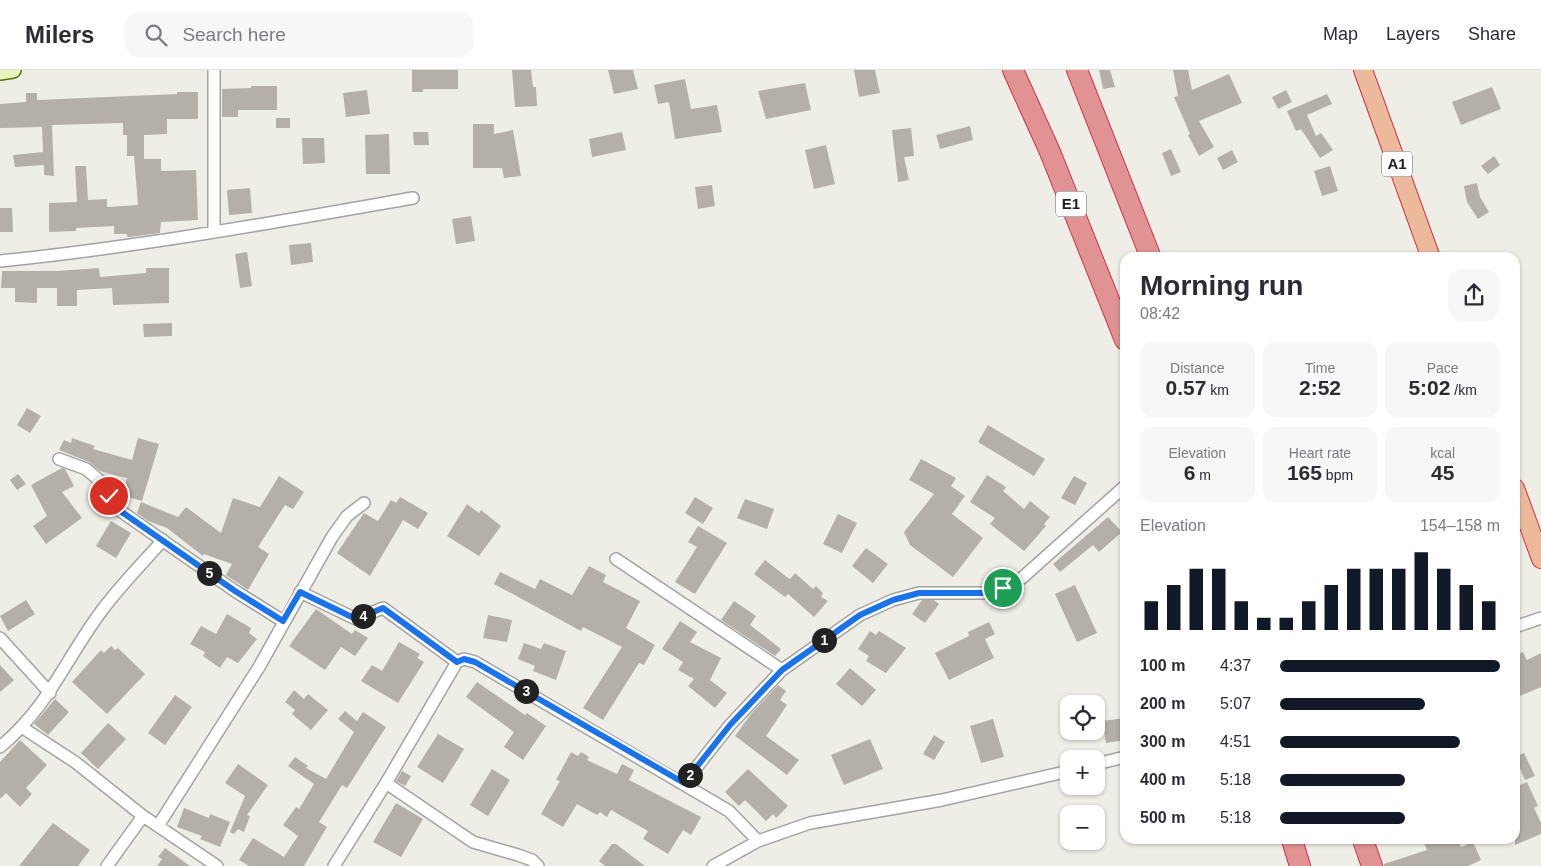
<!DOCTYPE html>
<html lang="en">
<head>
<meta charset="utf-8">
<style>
	body { margin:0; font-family:Helvetica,sans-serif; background:#f7f7f7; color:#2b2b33; height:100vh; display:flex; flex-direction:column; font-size:19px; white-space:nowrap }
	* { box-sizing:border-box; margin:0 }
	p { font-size:16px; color:#7c7c81 }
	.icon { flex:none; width:28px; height:28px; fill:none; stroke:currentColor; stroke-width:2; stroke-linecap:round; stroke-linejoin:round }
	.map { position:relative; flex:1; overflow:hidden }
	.drawer { position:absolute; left:1120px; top:182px; width:400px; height:592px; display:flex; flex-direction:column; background:#fff; border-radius:15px; box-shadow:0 1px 4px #0004 }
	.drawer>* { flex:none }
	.tools { position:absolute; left:1060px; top:625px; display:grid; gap:10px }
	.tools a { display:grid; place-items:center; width:45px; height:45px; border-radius:10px; background:#fff; box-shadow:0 1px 4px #0004; font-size:25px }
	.pin { position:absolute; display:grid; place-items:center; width:42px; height:42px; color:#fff; margin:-21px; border:2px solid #fff; border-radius:50%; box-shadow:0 1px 5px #0007 }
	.km { position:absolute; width:25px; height:25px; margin:-12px; border-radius:50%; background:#222; color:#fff; font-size:14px; line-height:25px; text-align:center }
	.round { display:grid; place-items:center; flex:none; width:52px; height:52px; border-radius:15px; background:#f7f7f7 }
	.head { display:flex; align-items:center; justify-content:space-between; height:85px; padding:0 20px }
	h1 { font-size:28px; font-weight:700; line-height:38px }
	.metrics { display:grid; grid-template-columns:repeat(3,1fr); gap:8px; height:85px; padding:5px 20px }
	.metrics div { display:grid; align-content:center; border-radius:12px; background:#f7f7f7; text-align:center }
	.metrics b { font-size:21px; font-weight:700 }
	.metrics small { font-size:14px; font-weight:400 }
	.metrics p { font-size:14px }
	.chart { height:140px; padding:10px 20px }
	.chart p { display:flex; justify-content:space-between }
	.chart svg { width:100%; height:90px; margin-top:5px; stroke:#111827; stroke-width:6 }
	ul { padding:0 20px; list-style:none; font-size:16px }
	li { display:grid; grid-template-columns:80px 60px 1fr; align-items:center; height:38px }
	li i { height:12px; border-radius:6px; background:#111827 }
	header { display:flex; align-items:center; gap:30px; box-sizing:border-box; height:70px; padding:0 25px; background:#fff; border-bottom:1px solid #e1e1e2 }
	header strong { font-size:24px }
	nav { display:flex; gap:28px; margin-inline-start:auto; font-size:18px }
	.search { width:350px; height:45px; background:#f7f7f7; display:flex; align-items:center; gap:12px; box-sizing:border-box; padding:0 18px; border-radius:15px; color:#7c7c81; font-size:19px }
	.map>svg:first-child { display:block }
</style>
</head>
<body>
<header>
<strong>Milers</strong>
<div class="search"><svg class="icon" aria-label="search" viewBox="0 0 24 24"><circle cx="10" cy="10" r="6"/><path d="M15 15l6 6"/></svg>Search here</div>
<nav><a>Map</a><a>Layers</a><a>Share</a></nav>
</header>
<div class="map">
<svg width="1541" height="796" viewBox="0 0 1541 796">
	<rect width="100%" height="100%" fill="#efeee6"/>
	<path fill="#b4b0a8" d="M412,0H458V19H423V22H412Z
		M512,0H531L533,17H536L537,36L515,37Z
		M608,0H633L638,19L614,24Z
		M854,0H875L880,23L859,27Z
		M1099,0H1110L1115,17L1103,19Z
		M1173,0H1188L1192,20L1229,4L1242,33L1199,51L1214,77L1199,86L1188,65L1190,64L1174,27L1178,26Z
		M685,9L691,39L717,35L722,62L675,69L669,32L658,34L654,15Z
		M805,13L811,40L766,49L758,21Z
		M251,16H277V40H238V47H222V19L251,18Z
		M1492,17L1501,39L1461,55L1452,32Z
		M367,20L370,44L346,47L343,23Z
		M1286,20L1292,32L1278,39L1272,27Z
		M177,22H198V49H167V64L144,65V89H161V101L196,100L198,150L161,152L160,163L130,167H127V164H114V156L76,158V161L49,162V133L77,132L75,96H86L88,130L107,129V137L138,135L134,86H127V65H123V53L52,55L54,106L44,105V95L15,97L13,85L43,82L42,57L0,58V34L26,32V23H37V30L177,24Z
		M1327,24L1332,34L1307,45L1316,66L1321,63L1333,80L1320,88L1301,59L1296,61L1287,41Z
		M276,48H290V58H276Z
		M473,54H494V64L513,60L521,106L504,108L502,98H473Z
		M970,56L973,70L940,79L936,65Z
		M911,58L914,86L904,87L909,110L898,112L892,60Z
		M413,62H428L429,75H414Z
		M622,62L626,80L592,87L589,69Z
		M389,64L390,104H366L365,65Z
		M302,68H324L325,93L303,94Z
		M826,75L835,114L814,119L805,80Z
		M1171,79L1181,102L1171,106L1162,83Z
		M1232,80L1238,92L1223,100L1217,88Z
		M1494,86L1500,95L1488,104L1481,96Z
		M1330,96L1338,121L1322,126L1314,101Z
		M1477,113L1480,127L1489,142L1478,149L1467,132L1464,116Z
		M712,115L715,136L698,139L695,117Z
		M250,118L252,143L229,145L227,120Z
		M0,138H12L13,162H0Z
		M471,146L475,171L456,174L452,149Z
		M311,173L313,192L291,195L289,175Z
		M247,182L252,216L240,218L235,184Z
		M99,198L100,207L146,203V198H169V233L113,235L112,218L77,220V236H57V218H37V233L15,232V218H1L2,201H57Z
		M172,253V266L144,267L143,254Z
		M27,338L41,346L30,363L17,355Z
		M988,355L1045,389L1034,406L978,372Z
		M72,368L95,376L93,379L132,390L138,368L159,374L142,431L122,425L127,408L100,401L89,392L59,380L64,370L71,373Z
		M921,389L956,408L951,416L965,426L952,444L983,468L953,507L910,475L904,462L934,424L909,410Z
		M62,398L65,399L74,416L62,422L82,448L46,474L33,456L47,446L31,415Z
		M18,404L26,414L17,420L10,410Z
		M987,405L1006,417L1003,421L1024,439L1030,431L1050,447L1044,454L1046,456L1024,481L990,454L995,448L970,432Z
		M279,406L304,422L293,439L285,435L258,477L269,484L248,520L226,505L232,494L204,484L203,486L167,458L148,451L137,443L141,432L178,447L186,437L221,463L233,428L260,437Z
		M1074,406L1087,413L1075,435L1061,428Z
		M400,427L428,443L418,459L403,450L370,506L337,483L364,443L378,451L391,430L396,433Z
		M695,427L713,438L703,454L685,443Z
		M745,429L774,439L767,459L737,448Z
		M467,434L479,443L481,440L501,456L479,486L447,466Z
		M838,444L857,453L842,483L823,474Z
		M1108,447L1122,462L1099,482L1093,475L1060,502L1053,494Z
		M111,451L131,463L116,488L96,476Z
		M698,456L727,473L695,524L675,512L697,477L688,472Z
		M866,478L888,494L873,513L852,496Z
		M765,490L788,508L790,509L795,503L813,519L816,516L823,523L821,527L828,531L814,547L788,524L785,527L754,504Z
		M589,496L606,505L603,512L640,531L626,558L655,575L644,595L639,593L603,650L583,638L622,577L583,557L581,561L494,514L500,502L535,519L540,509L572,525Z
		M1075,515L1097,563L1077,572L1055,524Z
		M26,530L35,544L8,561L0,546Z
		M922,530H934L939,534L925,553L912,544Z
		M734,531L756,546L750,555L781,579L775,586L721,550Z
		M316,539L352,564L355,560L368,568L355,586L341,577L325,600L289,576Z
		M227,544L251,558L249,563L257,569L238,593L227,587L220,598L203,586L205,582L190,574L201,556L216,564Z
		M488,545L512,550L507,572L483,568Z
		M680,551L697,562L690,572L721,588L710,610L727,623L715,638L688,616L694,609L678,600L683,592L662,579Z
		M989,552L995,564L985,569L994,588L949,610L935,583L969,566L968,562Z
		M870,561L876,565L879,561L906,578L886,603L866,591L869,586L858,579Z
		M399,572L420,584L417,588L424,592L398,633L361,611L372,595L382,601Z
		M524,573L541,579L544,573L566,581L556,610L533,601L535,596L518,589Z
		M111,576L115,580L118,578L145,604L107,644L72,612L101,580L104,583Z
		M1523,582L1527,590L1541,583V617L1515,628V586Z
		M0,595L14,610L0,622Z
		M850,598L876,620L862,636L836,614Z
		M477,612L525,645L527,643L546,656L523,690L504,677L514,662L466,627Z
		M778,615L786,621L780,630L787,635L766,666L799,690L787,705L735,666L751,644Z
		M294,620L304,629L308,624L328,640L311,660L292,644L295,640L285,632Z
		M175,625L192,637L165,675L148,663Z
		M55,629L69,642L48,665L34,654Z
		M345,641L357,651L363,642L386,657L347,718L342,715L319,752L327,757L304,796H249L239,790L253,768L284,787L298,766L283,755L296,737L299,739L314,714L288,696L295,687L308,696L306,698L326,709L354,662L338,649Z
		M1125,648V670L1106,673L1102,651Z
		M993,649L1004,687L981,693L970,656Z
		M108,653L126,669L98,699L81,683Z
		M438,664L464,679L443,713L417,697Z
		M934,665L945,672L934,690L923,684Z
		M870,669L883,699L844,715L831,685Z
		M20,670L47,695L26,718L32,724L20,737L6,723L0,729V692Z
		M571,682L578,686L581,682L589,687L587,690L617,704L622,694L634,700L629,710L701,747L691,765L683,760L668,784L643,769L648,761L611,740L607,747L600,742L597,745L577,734L563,757L541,744L560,711L556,710Z
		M1524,683L1535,706L1525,710L1515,687Z
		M238,694L268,715L247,745L250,746L244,762L238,759L234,764L230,762L245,726L225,713Z
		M492,699L510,710L488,746L470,735Z
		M748,699L788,736L776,748L773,744L766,751L745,730L739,736L725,722Z
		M402,701L411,706L405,716L396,711Z
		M1527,712L1538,736L1534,738L1541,753V764L1515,775V717Z
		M396,733L423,749L401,787L373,772Z
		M184,738L209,748L210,744L230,752L220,777L200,769L202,766L177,757Z
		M53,753L90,780L78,796H19Z
		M1423,770H1458L1461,777L1473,772L1481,790L1468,796H1384V794L1427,780Z
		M612,774H616L645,796H605L599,791Z
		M165,778L190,796H157L162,789L158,787Z"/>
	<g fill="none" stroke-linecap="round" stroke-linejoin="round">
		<g stroke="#a3a3a3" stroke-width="14">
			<path id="minor" d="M214,0V162
				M0,191C139,177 276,152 413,128
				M59,389L86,399L100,411L119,440L235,521L283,551
				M616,489L782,600
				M300,522L356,549L383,538L457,592
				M1515,557L1541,548
				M0,568L50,623
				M23,658L75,692L143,746L217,796
				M0,677C49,636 64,592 100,543C119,517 142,494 163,470
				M1096,694L1125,687
				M386,713L473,772L518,785L532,790L538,796
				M684,713L730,655L782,600L860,545L893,530L919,523H987L1022,508L1125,416
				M158,756L259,597L332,467L347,446L364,433
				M107,796L143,746
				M334,796L386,713L457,592L464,589L475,592L729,741L758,771
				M713,796L758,771L810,753L942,730L1069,701"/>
		</g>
		<g stroke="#52700c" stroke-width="18">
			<path id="secondary" d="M0,2L13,0"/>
		</g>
		<g stroke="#d03049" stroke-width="20">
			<path id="trunk" d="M1363,0L1431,188
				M1515,418L1541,489"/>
		</g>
		<g stroke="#d03049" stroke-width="22">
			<path id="motorway" d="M1013,0L1050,82L1125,270
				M1077,0L1151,188
				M1292,770L1300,796
				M1363,770L1372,796"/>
		</g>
		<use href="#minor" stroke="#fff" stroke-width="11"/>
		<use href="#secondary" stroke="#e8f6bd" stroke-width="15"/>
		<use href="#trunk" stroke="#ecba9b" stroke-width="18"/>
		<use href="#motorway" stroke="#e19292" stroke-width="20"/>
	</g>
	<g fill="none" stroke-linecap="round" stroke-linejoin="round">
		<g stroke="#fff" stroke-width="10">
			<path id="route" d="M109,426L119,440L235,521L283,551L300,522L356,549L383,538L457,592L464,589L475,592L684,713L730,655L782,600L860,545L893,530L919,523H988L1003,518"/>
		</g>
		<use href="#route" stroke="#1a73e8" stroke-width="6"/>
	</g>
	<g text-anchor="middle" stroke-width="5" stroke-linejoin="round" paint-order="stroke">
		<g fill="#fff" stroke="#626262" stroke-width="1">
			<rect x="1382" y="81.5" width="30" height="25" rx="4"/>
			<rect x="1056" y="121.5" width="30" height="25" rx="4"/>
		</g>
		<g font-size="15" font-weight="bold" fill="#1f1f1f">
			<text x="1397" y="99">A1</text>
			<text x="1071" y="139">E1</text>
		</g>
	</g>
</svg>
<div class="tools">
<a><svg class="icon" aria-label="locate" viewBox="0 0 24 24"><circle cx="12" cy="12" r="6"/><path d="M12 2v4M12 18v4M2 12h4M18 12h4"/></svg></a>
<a>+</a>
<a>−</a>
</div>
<div class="pin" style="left:1003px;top:518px;background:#1e9e55"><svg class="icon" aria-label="arrive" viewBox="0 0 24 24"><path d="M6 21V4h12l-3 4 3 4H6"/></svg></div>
<div class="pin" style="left:109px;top:426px;background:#d93025"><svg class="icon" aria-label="check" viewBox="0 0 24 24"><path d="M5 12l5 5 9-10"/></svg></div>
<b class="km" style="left:824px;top:570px">1</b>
<b class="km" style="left:690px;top:705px">2</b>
<b class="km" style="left:526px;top:621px">3</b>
<b class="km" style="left:363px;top:546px">4</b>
<b class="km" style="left:209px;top:503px">5</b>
<section class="drawer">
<div class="head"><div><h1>Morning run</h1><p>08:42</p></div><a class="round"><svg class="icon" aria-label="share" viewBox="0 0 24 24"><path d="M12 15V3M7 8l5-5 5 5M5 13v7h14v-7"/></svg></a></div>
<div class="metrics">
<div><p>Distance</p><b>0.57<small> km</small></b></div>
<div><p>Time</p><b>2:52</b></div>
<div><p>Pace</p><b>5:02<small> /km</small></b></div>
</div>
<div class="metrics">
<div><p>Elevation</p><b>6<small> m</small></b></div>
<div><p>Heart rate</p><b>165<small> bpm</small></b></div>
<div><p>kcal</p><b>45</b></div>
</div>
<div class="chart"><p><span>Elevation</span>154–158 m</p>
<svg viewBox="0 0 160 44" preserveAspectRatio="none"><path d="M5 44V30M15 44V22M25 44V14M35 44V14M45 44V30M55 44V38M65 44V38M75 44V30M85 44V22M95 44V14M105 44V14M115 44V14M125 44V6M135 44V14M145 44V22M155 44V30"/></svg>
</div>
<ul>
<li><b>100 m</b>4:37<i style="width:100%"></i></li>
<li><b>200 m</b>5:07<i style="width:66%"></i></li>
<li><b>300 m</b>4:51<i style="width:82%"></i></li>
<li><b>400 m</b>5:18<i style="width:57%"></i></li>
<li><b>500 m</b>5:18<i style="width:57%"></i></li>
</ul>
</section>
</div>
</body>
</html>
